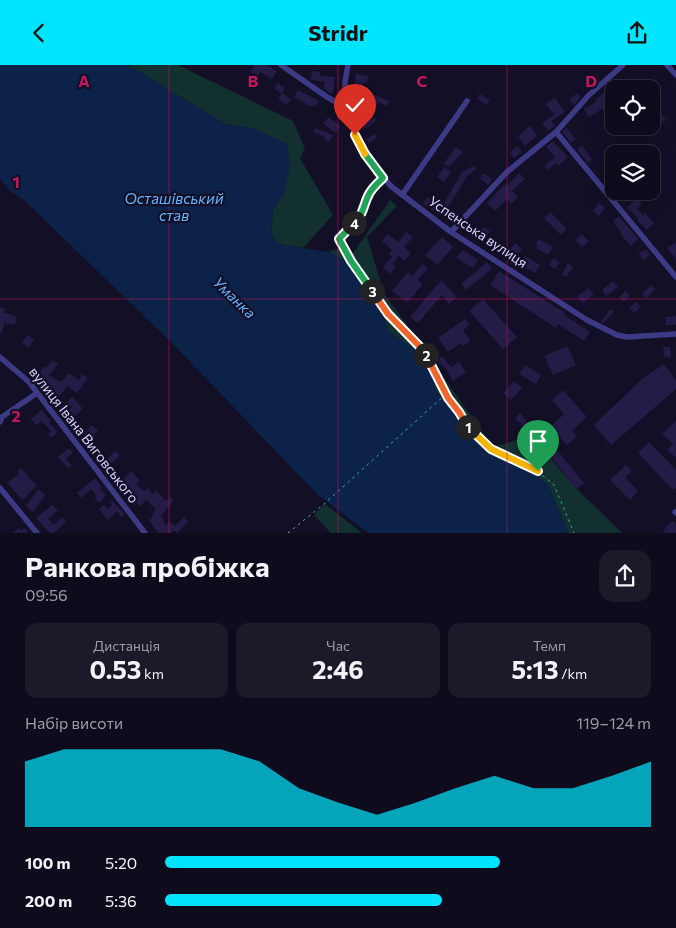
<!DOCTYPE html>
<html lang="uk">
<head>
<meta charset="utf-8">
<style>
	body { margin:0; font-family:Commissioner,sans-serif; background:#1c1929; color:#f1f3f6; height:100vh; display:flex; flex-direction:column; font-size:19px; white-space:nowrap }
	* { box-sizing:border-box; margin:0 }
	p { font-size:16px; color:#9b9ba3 }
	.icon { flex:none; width:28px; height:28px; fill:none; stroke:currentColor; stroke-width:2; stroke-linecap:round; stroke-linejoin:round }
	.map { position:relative; height:468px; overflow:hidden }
	.details { display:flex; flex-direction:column; background:#0e0b1c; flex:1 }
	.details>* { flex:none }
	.fabs { position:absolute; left:605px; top:15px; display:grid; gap:10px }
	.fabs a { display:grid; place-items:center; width:55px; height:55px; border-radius:10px; background:#0e0b1c; box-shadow:0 5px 20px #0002,0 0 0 1px #2e2b3b; font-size:25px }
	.pin { position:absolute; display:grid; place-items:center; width:42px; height:42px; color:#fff; margin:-51px -21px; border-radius:50% 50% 50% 0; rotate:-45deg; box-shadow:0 0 5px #0007 }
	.pin .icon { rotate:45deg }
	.km { position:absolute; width:25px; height:25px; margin:-12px; border-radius:50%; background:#222; color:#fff; font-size:14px; line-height:25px; text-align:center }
	.round { display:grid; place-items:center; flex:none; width:52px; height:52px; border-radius:15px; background:#1c1929 }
	.overview { display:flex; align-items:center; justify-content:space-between; height:85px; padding:0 25px }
	h1 { font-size:28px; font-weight:700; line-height:38px }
	.figures { display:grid; grid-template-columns:repeat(3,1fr); gap:8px; height:85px; padding:5px 25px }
	.figures div { display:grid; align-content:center; border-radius:12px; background:#1c1929; text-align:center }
	.figures b { font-size:25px; font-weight:700 }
	.figures small { font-size:14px; font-weight:400 }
	.figures p { font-size:14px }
	.chart { height:140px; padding:10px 25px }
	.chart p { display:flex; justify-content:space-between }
	.chart svg { width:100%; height:90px; margin-top:5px; fill:#00e5ff; opacity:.7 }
	ul { padding:0 25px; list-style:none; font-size:16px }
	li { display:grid; grid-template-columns:80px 60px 1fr; align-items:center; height:38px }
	li i { height:12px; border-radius:6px; background:#00e5ff }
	header { display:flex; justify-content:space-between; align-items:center; height:65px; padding:0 25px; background:#00e5ff; color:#111; font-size:22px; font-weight:700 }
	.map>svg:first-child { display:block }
</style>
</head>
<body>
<header><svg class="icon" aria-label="back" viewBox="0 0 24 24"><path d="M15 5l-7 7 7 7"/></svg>Stridr<svg class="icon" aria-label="share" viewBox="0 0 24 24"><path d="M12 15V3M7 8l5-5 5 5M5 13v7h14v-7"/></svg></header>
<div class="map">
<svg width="676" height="468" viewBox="0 0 676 468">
	<rect width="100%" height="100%" fill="#130f26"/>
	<path fill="#12302f" d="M128,0H178L293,56L305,84L300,93L333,150L303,183L278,179L271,169L273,145L285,126L256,64L225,59Z
		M390,135L397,141L367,172L384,228L493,382L531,371L577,424L622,468H568L548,420L533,409L489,389L435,325L433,309L425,292L388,266L383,250L347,197L328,187L342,182L347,197Z
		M325,439L362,468H331L314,450Z"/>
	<path fill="#0c2248" d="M0,0H128L225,59L256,64L287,79L290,101L285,126L273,145L271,170L278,179L328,187L347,197L383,250L388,266L425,292L433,309L435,325L489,389L533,409L548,420L568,468H368L317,429L173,279L24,135L9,125L0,114Z"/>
	<path fill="#241b47" d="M254,0H266L277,6L272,14L260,7L258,11L251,7Z
		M312,6L320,7V11L335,12L333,29L327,26V24H324L325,17L311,15Z
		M356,9L368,11L367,18L363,17L362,23L354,22Z
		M278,18L285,23L282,28L274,24Z
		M611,22L614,26V32L607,37L610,41L604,46L602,44L589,52L584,44L596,37L595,35Z
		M298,25L319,36L315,42L312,40L311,42L294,32Z
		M282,28L291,34L287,40L278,34Z
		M577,28L581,32L574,40L569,35Z
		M373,29L389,36L387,41L379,37L377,40L369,37Z
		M480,29L490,35L487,40L477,34Z
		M555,33L565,47L551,56L555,61L548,66L542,58L554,50L546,39Z
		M661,48L666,55L660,60L655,53Z
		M363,51L367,57L375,52L377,55L365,64L358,54Z
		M329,52L340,61L335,68L323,58Z
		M530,61L537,71L525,81L518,71Z
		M566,62L576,74L571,78L562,67Z
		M315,63L333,70L329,77L324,74L325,72L313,67Z
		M375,69L377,73L369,78L366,74Z
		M553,76L568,92L558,101L556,98L547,105L544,101L555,92L546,82Z
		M582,80L592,94L588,98L577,84Z
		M518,81L522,87L514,93L510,87Z
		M456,82L463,87L449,102L444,98Z
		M474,101L476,104L468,110L447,143L457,148L452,156L423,139L427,132L442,142L462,107Z
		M445,102L451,107L444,117L437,112Z
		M484,108L492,114L488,120L480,113Z
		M519,108L525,114L512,126L518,132L512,139L507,134L495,146L487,138L505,119L506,121Z
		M614,110V124L606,117Z
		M636,133L642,138L637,144L643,150L645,148L654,158L647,165L637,155L639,154L627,143Z
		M599,138L605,143L599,151L593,146Z
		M550,147L567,164L561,170L544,153Z
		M619,151L638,174L631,181L620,169L622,168L613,156Z
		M483,162L490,166L485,175L472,168L475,164L480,167Z
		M406,167L413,172L404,182L411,188L405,196L399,191L392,199L396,202L390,209L383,202L392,192L389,189L392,185L382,176L388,169L398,177Z
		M582,169L589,176L582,182L575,175Z
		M442,172L453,182L437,200L425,190Z
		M539,174L553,182L548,190L536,183L538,181L536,179Z
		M676,177V194L667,183Z
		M515,178L522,184L513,195L509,191L511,187L509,186Z
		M646,184L650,190L643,195L639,188Z
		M462,185L478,195L473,203L456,193Z
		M525,191L540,200L535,208L520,199Z
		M554,193L560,198L554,204L549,200Z
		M487,197L492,204L466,225L461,219Z
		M568,198L573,202L566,212L562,209Z
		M422,199L428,203L418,215L423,219L407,238L392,226L408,207L412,211Z
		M499,206L565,248L564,250L590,267L584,276L558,259L556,263L490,220Z
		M442,216L457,232L449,239L442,230L418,258L410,252L435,222Z
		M613,216L618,222L606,231L602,225Z
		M651,220L655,224L647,233L642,229Z
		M588,223L594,229L583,238L577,232Z
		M625,226L630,231L624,237L619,232Z
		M483,234L517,272L503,284L469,246Z
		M636,237L641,242L634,248L629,243Z
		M0,242L5,244L4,248L17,251L15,260L4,258L2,269L0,268Z
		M610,244L614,247L603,258L601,257Z
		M676,251V260H666V252Z
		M465,254L469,260L463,265L471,276L463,281L461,278L448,287L438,273Z
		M27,270L34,274L29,283L22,278Z
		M567,281L576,300L553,310L544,291Z
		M663,282H670L671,292H664Z
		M442,291L451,302L459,297L466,307L453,316L447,305L437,295Z
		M53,295L58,299L49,310L61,317L69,308L79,315L82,309L88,313L77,328L67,321L58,333L41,322L46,314L38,309L44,301L46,303Z
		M664,299L676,315V324L611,380L594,360L642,314Z
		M525,300L541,310L536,319L519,309Z
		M514,316L522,323L511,335L503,328Z
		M563,325L587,352L572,366L577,371L567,380L550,362L564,349L552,335Z
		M72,331L83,344L74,352L68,346L72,342L66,338Z
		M41,345L51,356L49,357L58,367L51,373L48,369L51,366L41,356L37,360L31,354Z
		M520,348L530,359L525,363L515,353Z
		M676,356V393L667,385L673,379L662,369Z
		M91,360L98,365L91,373L85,368Z
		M544,369L584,418L577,424L537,375Z
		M649,377L676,405V422L673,425L638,388Z
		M69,383L73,388L66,394L72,401L68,403L58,392Z
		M115,386L120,390L112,398L107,394Z
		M626,400L632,406L625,412L638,426L630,435L610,415Z
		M21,403L37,421L22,435L7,418L19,409L17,407Z
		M131,406L140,415L136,419L144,426L148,423L152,429L156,426L166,436L170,432L174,435L161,451L166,460L169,456L175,461L184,452L188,457L177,468L174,465L171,468H158L149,455L153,452L152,450L156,444L146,435L140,441L119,419Z
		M95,413L102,422L100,424L106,430L99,438L95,434L97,432L91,424L81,433L77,428Z
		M38,424L45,430L33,447L26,441Z
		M112,436L125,449L121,452L117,446L108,455L99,444L104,440L108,444L112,440L110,438Z
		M52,440L58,445L48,454L54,460L62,452L66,457L54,468H50L36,453Z
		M672,456L676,459V468H665L663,466Z
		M19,463L21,465L24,463L28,468H12Z"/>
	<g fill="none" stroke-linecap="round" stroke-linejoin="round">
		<path stroke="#2fb8b0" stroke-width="1" stroke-dasharray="2.5 4" stroke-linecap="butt" d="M379,117C368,127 368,141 359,153C353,160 346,167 339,173L351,196L388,249L423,285L448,333L459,347L468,361L491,384L537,406L554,420L574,468
			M288,468L324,439L446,329"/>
		<path stroke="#3d3a85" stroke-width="5.5" d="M281,0L327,32L346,43
			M348,0L345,17V32L355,70L374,103L392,122L451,167L587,255L617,270L627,272L676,269
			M623,0L589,30L556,67L676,212
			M667,0L676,10
			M402,130L467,36
			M451,167L507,107L556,67
			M0,292L29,317L145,468
			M0,357L2,352L37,328
			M0,423L37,468
			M675,447L676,448"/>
	</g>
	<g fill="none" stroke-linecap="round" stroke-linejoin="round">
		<g stroke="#fff" stroke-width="10">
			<path id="split-1" d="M468,362L491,384L538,406"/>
		</g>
		<g stroke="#fff" stroke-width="10">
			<path id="split-2" d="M426,290L448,333L459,347L468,362"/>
		</g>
		<g stroke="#fff" stroke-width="10">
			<path id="split-3" d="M372,226L388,249L423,285L426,290"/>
		</g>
		<g stroke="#fff" stroke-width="10">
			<path id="split-4" d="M354,158L339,174L351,196L372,226"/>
		</g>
		<g stroke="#fff" stroke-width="10">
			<path id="split-5" d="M354,158C365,147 363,140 369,129C373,122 378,118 383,113L365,89"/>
		</g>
		<g stroke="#fff" stroke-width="10">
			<path id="split-6" d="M355,70L365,89"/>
		</g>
		<use href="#split-1" stroke="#f5b400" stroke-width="6"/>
		<use href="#split-2" stroke="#f0652b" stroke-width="6"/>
		<use href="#split-3" stroke="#f0652b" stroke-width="6"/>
		<use href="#split-4" stroke="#22a559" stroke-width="6"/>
		<use href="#split-5" stroke="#22a559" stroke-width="6"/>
		<use href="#split-6" stroke="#f5b400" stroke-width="6"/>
	</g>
	<path fill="none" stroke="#c2185b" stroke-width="1" stroke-opacity="0.55" d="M169,0V468M338,0V468M507,0V468M0,234H676"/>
	<g text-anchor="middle" stroke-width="4.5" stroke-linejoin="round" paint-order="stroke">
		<g font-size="14" fill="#d9d4ff" stroke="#130f26">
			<text transform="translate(478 167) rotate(34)" y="5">Успенська вулиця</text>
			<text transform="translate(84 370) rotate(52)" y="5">вулиця Івана Виговського</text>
		</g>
		<g font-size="15" font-style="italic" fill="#62b6ff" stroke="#130f26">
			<text x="174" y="139">Осташівський<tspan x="174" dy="17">став</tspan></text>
			<text transform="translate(234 233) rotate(44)" y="5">Уманка</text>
		</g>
	</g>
	<g font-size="16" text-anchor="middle" font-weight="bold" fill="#c2185b" stroke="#130f26" stroke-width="4.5" stroke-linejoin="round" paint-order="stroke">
		<text x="84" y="22">A</text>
		<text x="253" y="22">B</text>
		<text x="422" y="22">C</text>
		<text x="591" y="22">D</text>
		<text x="16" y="123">1</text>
		<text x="16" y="357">2</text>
	</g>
</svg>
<div class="fabs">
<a><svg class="icon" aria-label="locate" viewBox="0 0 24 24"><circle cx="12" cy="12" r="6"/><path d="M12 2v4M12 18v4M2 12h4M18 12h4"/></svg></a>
<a><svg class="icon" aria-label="layers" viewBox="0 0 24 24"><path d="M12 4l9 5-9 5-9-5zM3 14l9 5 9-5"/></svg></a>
</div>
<div class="pin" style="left:538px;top:406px;background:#1e9e55"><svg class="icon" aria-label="arrive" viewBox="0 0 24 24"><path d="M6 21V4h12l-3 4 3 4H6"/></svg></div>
<div class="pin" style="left:355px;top:70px;background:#d93025"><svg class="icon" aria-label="check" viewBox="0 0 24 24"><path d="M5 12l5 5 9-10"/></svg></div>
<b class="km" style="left:468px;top:362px">1</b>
<b class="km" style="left:426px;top:290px">2</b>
<b class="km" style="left:372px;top:226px">3</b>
<b class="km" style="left:354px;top:158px">4</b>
</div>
<section class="details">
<div class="overview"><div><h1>Ранкова пробіжка</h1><p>09:56</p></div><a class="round"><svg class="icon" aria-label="share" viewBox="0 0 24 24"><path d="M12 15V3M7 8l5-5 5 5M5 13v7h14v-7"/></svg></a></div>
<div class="figures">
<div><p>Дистанція</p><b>0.53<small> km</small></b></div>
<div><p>Час</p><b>2:46</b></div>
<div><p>Темп</p><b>5:13<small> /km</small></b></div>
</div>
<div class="chart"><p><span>Набір висоти</span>119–124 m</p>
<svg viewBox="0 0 160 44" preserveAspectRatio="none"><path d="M0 44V12L10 6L20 6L30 6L40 6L50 6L60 12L70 25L80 32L90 38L100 32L110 25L120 19L130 25L140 25L150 19L160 12V44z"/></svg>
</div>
<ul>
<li><b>100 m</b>5:20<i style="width:69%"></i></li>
<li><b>200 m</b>5:36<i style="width:57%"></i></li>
</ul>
</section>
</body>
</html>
